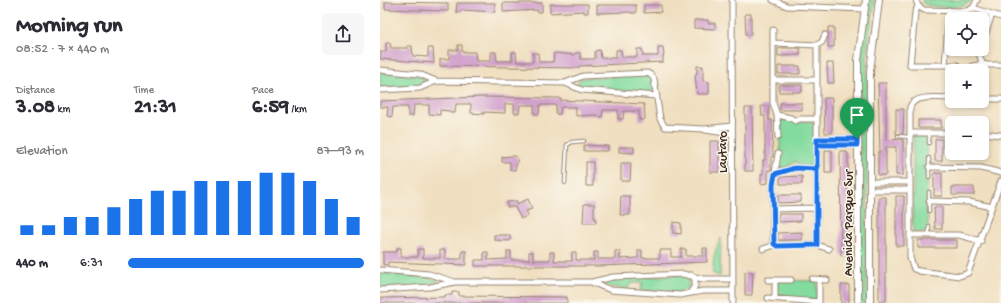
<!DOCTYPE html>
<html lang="en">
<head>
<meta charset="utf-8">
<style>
	body { margin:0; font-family:"Gochi Hand",sans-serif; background:#f7f7f7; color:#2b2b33; height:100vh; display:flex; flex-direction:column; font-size:15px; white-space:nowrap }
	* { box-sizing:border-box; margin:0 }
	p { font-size:13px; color:#7c7c81 }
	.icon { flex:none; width:22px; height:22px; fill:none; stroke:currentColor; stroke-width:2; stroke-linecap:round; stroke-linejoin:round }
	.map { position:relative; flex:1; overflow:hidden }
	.details { display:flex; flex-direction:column; background:#fff; width:380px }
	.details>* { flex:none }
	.fabs { position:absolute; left:565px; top:12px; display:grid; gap:8px }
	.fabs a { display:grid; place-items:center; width:44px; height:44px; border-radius:6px; background:#fff; box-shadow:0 2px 6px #0003; font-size:20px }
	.pin { position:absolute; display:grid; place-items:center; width:34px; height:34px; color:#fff; margin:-41px -17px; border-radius:50% 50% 50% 0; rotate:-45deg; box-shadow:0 0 4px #0007 }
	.pin .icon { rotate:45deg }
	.round { display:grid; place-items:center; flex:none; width:42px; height:42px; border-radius:6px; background:#f7f7f7 }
	.head { display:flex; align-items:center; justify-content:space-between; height:68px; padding:0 16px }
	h1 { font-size:22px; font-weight:700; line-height:30px }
	.stats { display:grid; grid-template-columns:repeat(3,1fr); gap:6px; height:68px; padding:4px 16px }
	.stats div { display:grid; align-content:center }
	.stats b { font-size:20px; font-weight:700 }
	.stats small { font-size:11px; font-weight:400 }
	.stats p { font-size:11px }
	.chart { height:112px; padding:8px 16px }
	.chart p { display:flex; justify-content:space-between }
	.chart svg { width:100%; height:72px; margin-top:4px; stroke:#1a73e8; stroke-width:6 }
	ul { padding:0 16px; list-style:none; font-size:13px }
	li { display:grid; grid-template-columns:64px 48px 1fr; align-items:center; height:30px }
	li i { height:10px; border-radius:5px; background:#1a73e8 }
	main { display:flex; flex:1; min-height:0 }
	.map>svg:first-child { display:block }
</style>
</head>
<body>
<main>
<section class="details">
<div class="head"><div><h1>Morning run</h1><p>08:52 · 7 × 440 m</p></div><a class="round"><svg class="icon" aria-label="share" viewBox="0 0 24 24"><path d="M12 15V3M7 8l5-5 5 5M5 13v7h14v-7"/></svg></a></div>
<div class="stats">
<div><p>Distance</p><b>3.08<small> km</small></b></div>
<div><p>Time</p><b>21:31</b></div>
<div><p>Pace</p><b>6:59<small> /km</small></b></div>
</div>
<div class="chart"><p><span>Elevation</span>87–93 m</p>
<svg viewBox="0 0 160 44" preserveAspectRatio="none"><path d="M5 44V38M15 44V38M25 44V33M35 44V33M45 44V27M55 44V22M65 44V17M75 44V17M85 44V11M95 44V11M105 44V11M115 44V6M125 44V6M135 44V11M145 44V22M155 44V33"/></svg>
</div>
<ul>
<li><b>440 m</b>6:31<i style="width:100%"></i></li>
</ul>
</section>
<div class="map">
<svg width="621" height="303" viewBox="0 0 621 303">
	<rect width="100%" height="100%" fill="#fbf7ec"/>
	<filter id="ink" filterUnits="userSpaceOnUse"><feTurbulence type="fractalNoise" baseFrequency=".025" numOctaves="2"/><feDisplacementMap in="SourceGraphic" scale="8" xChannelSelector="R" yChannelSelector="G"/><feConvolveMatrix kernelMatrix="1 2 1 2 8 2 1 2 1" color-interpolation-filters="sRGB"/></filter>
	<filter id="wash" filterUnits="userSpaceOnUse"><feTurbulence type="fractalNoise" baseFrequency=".012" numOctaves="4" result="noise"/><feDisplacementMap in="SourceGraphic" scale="16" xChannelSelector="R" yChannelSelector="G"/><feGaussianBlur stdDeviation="0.9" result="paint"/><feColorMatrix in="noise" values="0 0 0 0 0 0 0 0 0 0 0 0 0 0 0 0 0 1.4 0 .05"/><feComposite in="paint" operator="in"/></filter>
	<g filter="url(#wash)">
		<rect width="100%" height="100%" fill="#f0dfc0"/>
		<path fill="#84db9f" stroke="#60825e" d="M489,0H495L487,50V303H481L480,87L482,45Z
			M541,0H592C584,10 555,8 544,4Z
			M0,72L40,76L44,78V82L40,86L0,88Z
			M262,75L269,76L272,79L273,90L271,93L202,88L198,85V81L202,78Z
			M404,119L431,122L434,124L435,162L432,166H420L417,162H414L406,168H398L400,153L399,121Z
			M533,135L547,136L548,232H533Z
			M341,238L340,276L333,274C332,261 335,250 341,238Z
			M0,273L43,277L58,280V282L44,286L0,288Z
			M299,275L308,279L309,288L297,293L260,290L263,283H251L248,289L230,287L225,285L227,281L237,279Z
			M397,280L437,281V300L396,297Z"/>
		<g id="blocks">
			<path fill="#d1a0cd" d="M5,2L68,3V11L5,9Z
				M77,3H115V12L81,10V12H76Z
				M123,3H162V12H157V10L123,12Z
				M170,4H208V13H204V11L170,13Z
				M217,5H256V13H251V12L217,13Z
				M264,5H281V12L264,13Z
				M365,14H371V35H366Z
				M314,20H328V23H335V29L314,28Z
				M448,27H454V47H448Z
				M6,43H10L11,48H27V46H32L33,56L48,57V48H53L54,63L0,59V52H6Z
				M78,45H82V52H95L96,61H111V52H116L117,61H132V52H136L137,62H153V53H158L159,62H173L174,53L195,55V53H200L201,59H215V51L220,50L221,58H236V50H241L242,57H257V49H262L263,56H278V47H283L284,56H283V62L199,66V68L60,66V59H69V50H78Z
				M398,48H420V55L398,56Z
				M447,63H453L454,83H448Z
				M317,66H323V81L329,82V94H317L315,74H317Z
				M398,66H420V74H398Z
				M498,83H506V140L523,139V175H516V147H506V175H498V152H500Z
				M399,85H422V92H399Z
				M100,97L180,98V100L264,104L265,118L264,120H259V111H244L243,119H238V110H223L222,117H217V115L196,116V107H181L180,114H176V105H160L159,114H154V105H140L139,113H134V104H125V113L104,112V114L91,113V104H76L75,113H70V111L60,110V115L49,114V105H34L33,116H28V107H13L12,117L7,116L8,107H0V101Z
				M444,98H452V133H445Z
				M400,103H422V110H400Z
				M381,106H389V120H392L393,157H391V170H388V183L381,184V174H383V160H385V116H382Z
				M365,108H372L373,171H365Z
				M516,109H524L523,134H516Z
				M538,120H561V128H538Z
				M555,139H562V161H555Z
				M330,141H339V172H330Z
				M204,145L228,146V151H204Z
				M239,147H254V153L239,152Z
				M445,150H452V173H445Z
				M460,151H466V153H468V255L461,256Z
				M131,156H136L138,159L135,170H130V162H122V157Z
				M206,162H213V186H206Z
				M241,163H251L250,181H241Z
				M554,173H562V196H554Z
				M422,176V184H400V177Z
				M572,187H594V195H572Z
				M398,195H421V202L398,203Z
				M241,196H250V215H240Z
				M516,196H524V246H516Z
				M499,197H506V301H499Z
				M148,199L152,209L146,211L148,215L141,219L135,207H127V202L137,201V204Z
				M204,204H214V218H216V223H203Z
				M554,207H562V229H555Z
				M398,214H421V221L398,222Z
				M293,222L301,223V234L293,233Z
				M422,232V240H398V233Z
				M114,235H130V241L114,240Z
				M538,240H577V248H538Z
				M17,248H21V257H38V249H43V258H60V250H65V259H82V251H86V265L8,262V265H3V252H17Z
				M323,248H327V262L218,266H95V260H104V252H108V260L127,259V251H131V260H149V252H153V260H170V252H174V261H192V252H196V260H214V252H218V259H235V251H240V259L258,258V250H262V258H280V250H291V257H301V249H306V256H323Z
				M365,272H373L372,295H365Z
				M461,285H469V303H461Z
				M72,292H79V296L187,297V303H0V298L65,297V295H72Z"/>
		</g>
	</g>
	<g filter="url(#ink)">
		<use href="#blocks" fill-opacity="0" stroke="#96846f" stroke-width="1"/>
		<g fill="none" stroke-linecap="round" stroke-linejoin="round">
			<g stroke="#96846f" stroke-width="4.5">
				<path id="service" d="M549,134V143
					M518,136L529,137
					M549,158V177
					M185,183L187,145L192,142L204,141
					M549,192V211
					M549,226V235"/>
			</g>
			<g stroke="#96846f" stroke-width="7">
				<path id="minor" d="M352,0L353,303
					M393,0L407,6L485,9
					M536,0L538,6L544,10L586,11L593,8L597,0
					M538,6L535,13L530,65H577
					M593,8L621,17
					M393,30V103L397,115L398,137
					M394,43L437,45
					M437,45V245
					M437,45L442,42L445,35
					M602,45L612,14
					M601,49L600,57L602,63
					M602,63L607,65H621
					M565,65L569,10
					M592,66L598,65L602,63
					M0,70L39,74L56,81
					M393,80H437
					M185,83L202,90L277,96
					M0,90L40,88L56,81L185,83L203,76L267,73L271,75L274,79L280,119L285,127L324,129L352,126
					M572,98C561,98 534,94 530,107V258L534,269L539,271L580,276L588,273L621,181
					M602,99H621
					M397,115L411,118L415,121L420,119H437
					M325,130L352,134
					M530,133H572
					M602,133L621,135
					M437,139H477
					M437,145H477
					M549,167L601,168L621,173
					M396,172L415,168L437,169
					M490,182H530
					M490,190H530
					M549,201L589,202L612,207
					M393,209L437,208
					M530,235H579L601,241
					M395,245L393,241V185L398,154
					M395,245H437L449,249
					M383,249L395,245
					M0,270L49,274L72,281
					M432,279L447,280
					M388,280H411
					M439,280V303
					M213,283L231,290L300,295L323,291H353
					M0,290L50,287L75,282H212L233,277L303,274L323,279H353
					M310,293L315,286V279L311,275
					M388,298L439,302
					M395,298V280"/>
			</g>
			<g stroke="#96846f" stroke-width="8">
				<path id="tertiary" d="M478,303V60L486,0
					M490,303V71L499,0"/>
			</g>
			<use href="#service" stroke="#fff" stroke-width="2.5"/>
			<use href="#minor" stroke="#fff" stroke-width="5"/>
			<use href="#tertiary" stroke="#fff" stroke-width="6"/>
		</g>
	</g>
	<g fill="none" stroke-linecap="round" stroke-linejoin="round" filter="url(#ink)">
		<g stroke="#fff" stroke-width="8">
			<path id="route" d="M477,139H437V169L415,168L395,174L393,185L394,244L397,246L437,245V145H477V139"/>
		</g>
		<use href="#route" stroke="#1a73e8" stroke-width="5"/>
	</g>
	<g text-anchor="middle" stroke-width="3" stroke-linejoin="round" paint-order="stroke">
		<g font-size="13" fill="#3b2a1e" stroke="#fbf7ec">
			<text transform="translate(341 152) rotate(-90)" y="5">Lautaro</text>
			<text transform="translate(467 223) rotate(-90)" y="5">Avenida Parque Sur</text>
		</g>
	</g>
</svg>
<div class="fabs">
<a><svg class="icon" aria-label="locate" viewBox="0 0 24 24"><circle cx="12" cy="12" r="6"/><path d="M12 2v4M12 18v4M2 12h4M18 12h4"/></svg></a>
<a>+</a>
<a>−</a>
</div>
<div class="pin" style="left:477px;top:139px;background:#1e9e55"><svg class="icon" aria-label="arrive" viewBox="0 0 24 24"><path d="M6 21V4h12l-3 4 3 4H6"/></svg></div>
</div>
</main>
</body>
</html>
